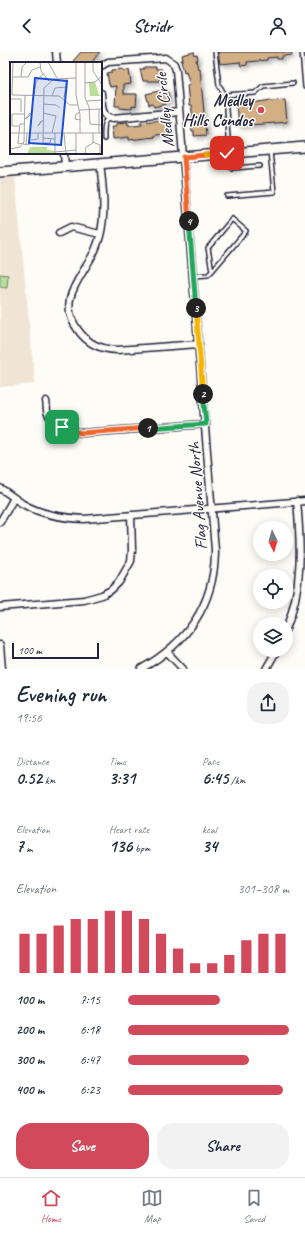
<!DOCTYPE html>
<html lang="en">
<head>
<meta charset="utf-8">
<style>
	body { margin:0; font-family:Caveat,sans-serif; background:#f2f2f3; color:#1f2937; height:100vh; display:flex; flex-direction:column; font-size:15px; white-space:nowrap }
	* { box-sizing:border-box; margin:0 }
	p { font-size:13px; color:#747a83 }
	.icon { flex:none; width:22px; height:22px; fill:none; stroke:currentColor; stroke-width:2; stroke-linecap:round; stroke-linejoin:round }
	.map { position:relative; height:617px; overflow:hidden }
	.panel { display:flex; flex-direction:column; background:#fff; flex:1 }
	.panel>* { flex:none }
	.needle { width:26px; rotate:175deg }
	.buttons { position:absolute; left:253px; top:469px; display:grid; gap:8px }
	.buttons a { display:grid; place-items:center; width:40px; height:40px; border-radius:50%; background:#fff; box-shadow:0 2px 10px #0003; font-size:20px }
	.scale { position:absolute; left:12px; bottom:10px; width:87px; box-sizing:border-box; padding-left:4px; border:2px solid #22223b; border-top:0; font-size:11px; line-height:14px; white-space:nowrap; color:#22223b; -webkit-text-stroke:3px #fdfcf7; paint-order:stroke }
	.pin { position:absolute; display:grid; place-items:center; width:34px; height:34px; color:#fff; margin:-17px; border-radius:8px; box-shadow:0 2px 6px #0006 }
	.km { position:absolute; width:20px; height:20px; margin:-10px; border-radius:50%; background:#222; color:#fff; font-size:11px; line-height:20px; text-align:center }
	.round { display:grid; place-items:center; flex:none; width:42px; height:42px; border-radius:16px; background:#f2f2f3 }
	.head { display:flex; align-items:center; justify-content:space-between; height:68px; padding:0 16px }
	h1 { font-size:22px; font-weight:600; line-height:30px }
	.figures { display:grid; grid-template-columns:repeat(3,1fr); gap:6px; height:68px; padding:4px 16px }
	.figures div { display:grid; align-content:center }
	.figures b { font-size:17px; font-weight:600 }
	.figures small { font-size:11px; font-weight:400 }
	.figures p { font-size:11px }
	.chart { height:112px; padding:8px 16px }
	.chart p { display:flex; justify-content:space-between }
	.chart svg { width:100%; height:72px; margin-top:4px; stroke:#d1495b; stroke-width:6 }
	.action { display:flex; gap:8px; margin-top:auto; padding:8px 16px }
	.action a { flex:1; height:46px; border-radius:16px; background:#d1495b; color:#fff; font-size:16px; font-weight:600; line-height:46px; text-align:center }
	.action a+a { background:#f2f2f3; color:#1f2937 }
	ul { padding:0 16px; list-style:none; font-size:13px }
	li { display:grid; grid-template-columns:64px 48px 1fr; align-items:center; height:30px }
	li i { height:10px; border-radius:5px; background:#d1495b }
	header { display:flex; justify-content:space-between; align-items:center; height:52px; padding:0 16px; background:#fff; font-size:18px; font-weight:600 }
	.menu { display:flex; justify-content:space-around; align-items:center; height:56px; border-top:1px solid #e0e1e3; background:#fff; font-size:11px; color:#747a83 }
	.menu a { display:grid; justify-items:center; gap:2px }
	.menu .selected { color:#d1495b }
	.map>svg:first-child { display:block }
</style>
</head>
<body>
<header><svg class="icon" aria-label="back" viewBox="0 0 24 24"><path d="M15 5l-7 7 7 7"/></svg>Stridr<svg class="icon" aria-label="person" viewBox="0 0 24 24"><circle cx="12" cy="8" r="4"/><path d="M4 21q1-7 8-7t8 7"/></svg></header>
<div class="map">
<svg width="305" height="617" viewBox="0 0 305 617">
	<defs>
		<filter id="shadow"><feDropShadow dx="3" dy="3" stdDeviation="2" flood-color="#0004"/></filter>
	</defs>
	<rect width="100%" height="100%" fill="#fdfcf7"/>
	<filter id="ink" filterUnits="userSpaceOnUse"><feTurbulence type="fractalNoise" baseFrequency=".025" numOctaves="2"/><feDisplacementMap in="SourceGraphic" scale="8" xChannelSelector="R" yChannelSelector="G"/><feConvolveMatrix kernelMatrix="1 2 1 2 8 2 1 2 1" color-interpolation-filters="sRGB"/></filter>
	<g filter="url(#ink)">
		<path fill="#f0e5d5" d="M15,125L35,332L0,335V127Z"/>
		<path fill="#bbdf9a" stroke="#6e806a" d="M0,222L8,223L7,236L0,235Z"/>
		<path fill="#d3af85" stroke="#22223b" filter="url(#shadow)" d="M81,0H100L91,11H76L73,9Z
			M194,0L195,4L197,3L198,8H196L198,17H200L206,83L194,84V79H192L191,68H192V58L191,54H189L187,33L190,32L186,19L184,20L181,8H183L182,3Z
			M218,0H292V3L282,4V7H277V5L267,6V8L247,10V13L241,14L240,10L220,12Z
			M144,15H156V17H161L160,29H143L140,17H144Z
			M123,17L124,19L129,18L131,32L123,33V42H137L136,55L132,54V57L120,56V54H115L116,34L110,35V33H109L107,21L112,20V18Z
			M167,37L170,49L165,50L166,52L154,55L153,52L149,53L146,42Z
			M271,48V49L285,48L287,70L238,74L236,52H242L243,54L252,53V51Z
			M163,68V70L168,69L169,82L154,83V85L129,88V85L113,87L112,74H117V71L128,70V73H133L142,72L141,70Z"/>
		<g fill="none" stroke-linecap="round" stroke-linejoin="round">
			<g stroke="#22223b" stroke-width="6">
				<path id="lane" d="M215,0L219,33L225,43
					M302,0L305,35
					M104,87C104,78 103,72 109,65
					M229,99L225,43L255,41L263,34L293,31
					M227,103L229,115L232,116L260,114
					M227,144L274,140L270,99
					M194,224L208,223L212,219L246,179L232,167L208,196L212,219"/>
			</g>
			<g stroke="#22223b" stroke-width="9">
				<path id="street" d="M56,0L57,11
					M101,14L108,10L166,6L174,12L176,18L215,498C215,552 187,591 141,617
					M101,41C102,52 101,64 113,66L179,60
					M64,101L65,115
					M100,111C103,135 106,161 100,184C98,191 96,198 92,204C79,229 57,249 78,278C88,292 100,297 117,298L199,292
					M59,181L71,175L100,182
					M46,349C47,353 46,358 48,362C54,374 70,379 82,381L206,372
					M0,436C8,441 15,447 23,452C42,463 63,466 84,467L305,449
					M0,470L14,446
					M0,555L84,548L102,543L111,538L119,530L131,509L132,498L131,463
					M286,577C303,536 301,493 297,449
					M0,593L2,617
					M167,600L183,617
					M266,617L277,598"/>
			</g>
			<g stroke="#22223b" stroke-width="12">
				<path id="secondary" d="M0,120L305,95"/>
			</g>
			<use href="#lane" stroke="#fdfcf7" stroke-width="3"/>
			<use href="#street" stroke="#fdfcf7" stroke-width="6"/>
			<use href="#secondary" stroke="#fdfcf7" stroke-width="9"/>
		</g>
	</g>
	<g fill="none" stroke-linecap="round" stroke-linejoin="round" filter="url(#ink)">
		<g stroke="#fff" stroke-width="8">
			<path id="split-1" d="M62,375L72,379L82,381L148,376"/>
		</g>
		<g stroke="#fff" stroke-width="8">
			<path id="split-2" d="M148,376L206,372L203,342"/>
		</g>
		<g stroke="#fff" stroke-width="8">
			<path id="split-3" d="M196,256L203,342"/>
		</g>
		<g stroke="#fff" stroke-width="8">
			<path id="split-4" d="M189,169L196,256"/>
		</g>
		<g stroke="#fff" stroke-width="8">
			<path id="split-5" d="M189,169L184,105L206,103"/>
		</g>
		<g stroke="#fff" stroke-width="8">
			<path id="split-6" d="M206,103L227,101"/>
		</g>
		<use href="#split-1" stroke="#f0652b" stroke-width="5"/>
		<use href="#split-2" stroke="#22a559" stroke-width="5"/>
		<use href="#split-3" stroke="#f5b400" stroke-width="5"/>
		<use href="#split-4" stroke="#22a559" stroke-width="5"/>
		<use href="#split-5" stroke="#f0652b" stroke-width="5"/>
		<use href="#split-6" stroke="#f5b400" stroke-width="5"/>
	</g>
	<circle fill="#d1495b" stroke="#fdfcf7" stroke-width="1.5" cx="261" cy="58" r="4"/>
	<g text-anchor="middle" stroke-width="3" stroke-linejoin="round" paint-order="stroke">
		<g font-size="17" font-weight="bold" fill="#22223b" stroke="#fdfcf7" text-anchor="end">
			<text x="253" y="54">Medley<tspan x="253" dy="20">Hills Condos</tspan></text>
		</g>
		<g font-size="17" fill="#22223b" stroke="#fdfcf7">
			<text transform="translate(164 58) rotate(-96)" y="6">Medley Circle</text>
			<text transform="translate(197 444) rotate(-94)" y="6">Flag Avenue North</text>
		</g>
	</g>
	<g transform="translate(10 10)">
		<rect width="92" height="92" fill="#fdfcf7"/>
		<path d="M85,20L89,33L92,34H80L79,21ZM20,85H37V88L45,89V92H17Z" fill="#bbdf9a"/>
		<path fill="none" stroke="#a5a5ac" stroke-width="1" d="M3,0L2,33L49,34L60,43H68M30,0L31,9L39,19M38,0L47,16M66,0V33L70,53V71M75,0V36L79,45L80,62L92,63M83,0V9L92,23M2,15H18L22,8L30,5M11,15L12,5L17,0M75,21L85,20L92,14M24,33L26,20L33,12M42,34L45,26L57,25M54,36L57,16M0,37H11V50M77,39L92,38M33,42L46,43L50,46M89,47V71M69,48L92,47M70,50L66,52L65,57L71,58M33,51L46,54L42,71M14,57L17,56L21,52L20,51L16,56M31,59L28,64L33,58M0,64V78M9,64H2V52H14M1,71H92M9,71L8,82L14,81M9,71L10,62H14M54,71L56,92M33,76L45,77M41,77L40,81H33L34,26L44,17L66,16M21,78L28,77V71M83,80L90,83V92M13,82L19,83L20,71M16,83L17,71M0,87L10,85L14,80L15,33M45,90L66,88M45,92V71M66,92V71M75,92L76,85L83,81V71"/>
		<path fill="#1d4ed8" fill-opacity="0.15" stroke="#1d4ed8" stroke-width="2" d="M25,16L57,19L51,83L19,81Z"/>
		<rect width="92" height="92" fill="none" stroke="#22223b" stroke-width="2"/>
	</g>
</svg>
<div class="buttons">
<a><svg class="needle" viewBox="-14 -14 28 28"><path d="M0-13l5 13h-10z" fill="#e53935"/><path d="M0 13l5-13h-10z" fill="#747a83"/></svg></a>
<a><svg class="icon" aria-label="locate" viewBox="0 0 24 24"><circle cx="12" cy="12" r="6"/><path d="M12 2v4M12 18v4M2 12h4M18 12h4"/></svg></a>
<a><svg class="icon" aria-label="layers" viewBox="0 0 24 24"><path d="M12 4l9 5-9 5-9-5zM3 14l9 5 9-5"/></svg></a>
</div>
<div class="scale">100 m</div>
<div class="pin" style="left:62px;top:375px;background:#1e9e55"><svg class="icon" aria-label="arrive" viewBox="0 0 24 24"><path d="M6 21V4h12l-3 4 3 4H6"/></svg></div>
<div class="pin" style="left:227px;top:101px;background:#d93025"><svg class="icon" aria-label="check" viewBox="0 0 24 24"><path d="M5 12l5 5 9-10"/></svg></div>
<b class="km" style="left:148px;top:376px">1</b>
<b class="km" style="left:203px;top:342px">2</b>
<b class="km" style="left:196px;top:256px">3</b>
<b class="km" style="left:189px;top:169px">4</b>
</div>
<section class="panel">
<div class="head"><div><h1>Evening run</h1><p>19:56</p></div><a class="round"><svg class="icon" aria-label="share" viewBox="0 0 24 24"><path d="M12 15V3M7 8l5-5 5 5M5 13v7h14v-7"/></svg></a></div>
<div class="figures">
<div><p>Distance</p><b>0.52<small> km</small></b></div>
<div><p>Time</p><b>3:31</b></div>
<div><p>Pace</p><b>6:45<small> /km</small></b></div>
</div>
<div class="figures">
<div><p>Elevation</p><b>7<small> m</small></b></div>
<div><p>Heart rate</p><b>136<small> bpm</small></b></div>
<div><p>kcal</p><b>34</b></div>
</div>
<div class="chart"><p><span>Elevation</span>301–308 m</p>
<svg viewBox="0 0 160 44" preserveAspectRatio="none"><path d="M5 44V20M15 44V20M25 44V15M35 44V11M45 44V11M55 44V6M65 44V6M75 44V11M85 44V20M95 44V29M105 44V38M115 44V38M125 44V33M135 44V24M145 44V20M155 44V20"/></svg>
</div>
<ul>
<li><b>100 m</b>7:15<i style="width:57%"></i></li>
<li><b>200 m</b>6:18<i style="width:100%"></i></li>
<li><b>300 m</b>6:47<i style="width:75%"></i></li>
<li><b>400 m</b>6:23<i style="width:96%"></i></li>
</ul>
<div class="action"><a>Save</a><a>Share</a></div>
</section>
<nav class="menu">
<a class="selected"><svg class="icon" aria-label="home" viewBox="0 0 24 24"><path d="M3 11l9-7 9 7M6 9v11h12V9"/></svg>Home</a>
<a><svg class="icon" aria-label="map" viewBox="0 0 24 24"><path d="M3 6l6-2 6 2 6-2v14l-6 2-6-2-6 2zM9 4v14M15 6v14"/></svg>Map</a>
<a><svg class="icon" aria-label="saved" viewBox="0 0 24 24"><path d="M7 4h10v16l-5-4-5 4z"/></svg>Saved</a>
</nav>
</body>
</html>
